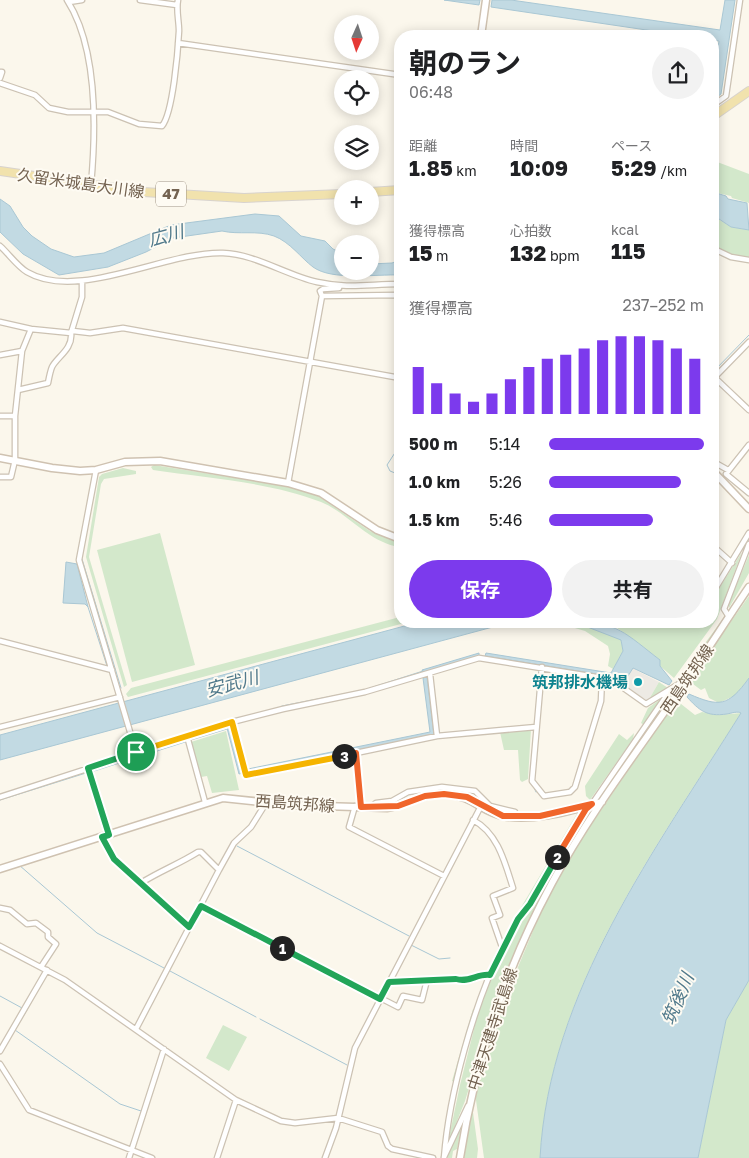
<!DOCTYPE html>
<html lang="ja">
<head>
<meta charset="utf-8">
<style>
	body { margin:0; font-family:"Golos Text","Noto Sans JP",sans-serif; background:#f2f2f2; color:#202124; height:100vh; display:flex; flex-direction:column; font-size:19px; white-space:nowrap }
	* { box-sizing:border-box; margin:0 }
	p { font-size:16px; color:#757577 }
	.icon { flex:none; width:28px; height:28px; fill:none; stroke:currentColor; stroke-width:2; stroke-linecap:round; stroke-linejoin:round }
	.map { position:relative; flex:1; overflow:hidden }
	.drawer { position:absolute; left:394px; top:30px; width:325px; height:598px; display:flex; flex-direction:column; background:#fff; border-radius:20px; box-shadow:0 2px 12px #0003 }
	.drawer>* { flex:none }
	.needle { width:32px; rotate:183deg }
	.buttons { position:absolute; left:334px; top:15px; display:grid; gap:10px }
	.buttons a { display:grid; place-items:center; width:45px; height:45px; border-radius:50%; background:#fff; box-shadow:0 2px 12px #0003; font-size:25px }
	.pin { position:absolute; display:grid; place-items:center; width:42px; height:42px; color:#fff; margin:-21px; border:2px solid #fff; border-radius:50%; box-shadow:0 1px 5px #0007 }
	.km { position:absolute; width:25px; height:25px; margin:-12px; border-radius:50%; background:#222; color:#fff; font-size:14px; line-height:25px; text-align:center }
	.round { display:grid; place-items:center; flex:none; width:52px; height:52px; border-radius:26px; background:#f2f2f2 }
	.headline { display:flex; align-items:center; justify-content:space-between; height:85px; padding:0 15px }
	h1 { font-size:28px; font-weight:700; line-height:38px }
	.stats { display:grid; grid-template-columns:repeat(3,1fr); gap:8px; height:85px; padding:5px 15px }
	.stats div { display:grid; align-content:center }
	.stats b { font-size:21px; font-weight:700 }
	.stats small { font-size:14px; font-weight:400 }
	.stats p { font-size:14px }
	.chart { height:140px; padding:10px 15px }
	.chart p { display:flex; justify-content:space-between }
	.chart svg { width:100%; height:90px; margin-top:5px; stroke:#7c3aed; stroke-width:6 }
	.button { display:flex; gap:10px; margin-top:auto; padding:10px 15px }
	.button a { flex:1; height:58px; border-radius:30px; background:#7c3aed; color:#fff; font-size:20px; font-weight:700; line-height:58px; text-align:center }
	.button a+a { background:#f2f2f2; color:#202124 }
	ul { padding:0 15px; list-style:none; font-size:16px }
	li { display:grid; grid-template-columns:80px 60px 1fr; align-items:center; height:38px }
	li i { height:12px; border-radius:6px; background:#7c3aed }
	.map>svg:first-child { display:block }
</style>
</head>
<body>
<div class="map">
<svg width="749" height="1158" viewBox="0 0 749 1158">
	<rect width="100%" height="100%" fill="#fbf7ec"/>
	<path fill="#edeae4" d="M632,668L659,682L648,701L623,685Z"/>
	<path fill="#d3e8cb" d="M712,160L749,174V203L732,198L731,196L713,192Z
		M712,215L731,227L749,230V258L729,255L713,247Z
		M154,465L292,487L318,496L370,531L400,543V547C369,543 348,513 321,502C270,482 207,478 153,470L151,467Z
		M123,468L136,471V474L104,479L101,484L89,557L127,685L124,687L86,557L99,477L102,474Z
		M160,533L195,665L132,682L97,550Z
		M742,552L717,619L674,678L660,666V660L617,628L616,624L607,621H686L696,624L698,621H712L713,598Z
		M749,555V573L729,608V603Z
		M749,596V678L736,695L719,703L709,698L705,688L701,690L689,681Z
		M400,617V621H412L128,697L126,694L131,688Z
		M551,621H572L621,639L623,651L613,669L608,666L610,654L608,646L585,631Z
		M720,623L719,628L673,686Z
		M659,682L668,688L648,701Z
		M678,688L605,792H603L606,785L669,695Z
		M662,698L644,725L641,723L648,708Z
		M676,700L695,715L702,712L719,715L741,713C655,849 549,991 540,1158H484L475,1093L498,1015L543,907L576,847Z
		M531,729L528,779L522,782L520,780L518,750H504L500,732Z
		M226,731L239,790L212,793L207,776L201,777L191,742Z
		M634,733L633,739L590,800L586,796L585,786L619,734L627,740Z
		M593,809C552,872 518,938 492,1009C481,1039 475,1071 465,1101C459,1116 453,1131 447,1147L460,1085L479,1009L504,948L519,919L538,896L588,810Z
		M584,810L534,894L520,909L578,812Z
		M749,980V1158H698L726,1020Z
		M473,1009H476L455,1082L452,1081Z
		M223,1025L247,1037L229,1071L206,1058Z
		M472,1105L478,1149L477,1158H464Z
		M463,1118L457,1149L453,1151L452,1158H447Z"/>
	<path fill="#c2dae3" stroke="#a9c7d4" d="M444,0H480L479,5Z
		M492,0H511L720,30L725,0H735L721,94L713,100V83L719,41L713,40L712,36H687L491,7Z
		M713,192L726,196L728,199L747,203L749,230L731,227L713,215Z
		M0,199L10,206L23,227L32,236L51,249L74,257L104,253L171,225L255,214L279,216L301,236L325,241L333,249L342,253V271H370V264L392,263L400,260V275C376,274 332,281 313,267C301,258 290,242 274,236C257,230 239,235 222,231L173,238L146,252L108,267L59,275L23,254L0,232Z
		M66,562L77,564L88,607L85,604L63,603Z
		M423,621H515L0,760V735Z
		M572,621C617,621 626,634 660,660V666L672,681L669,685L633,668L623,684L609,676L485,656L486,653L611,673L623,651L621,640Z
		M479,653V656L423,673L422,670Z
		M427,677L434,735L248,772V769L430,732L423,678Z
		M749,678V980L726,1020L698,1158H540C549,991 656,849 741,713C738,711 732,713 727,714C706,717 699,710 687,697L689,694C719,707 728,707 749,678Z
		M231,727L243,773L239,774L227,728Z"/>
	<g fill="none" stroke-linecap="round" stroke-linejoin="round">
		<path stroke="#a9c7d4" stroke-width="1" d="M713,372L749,335
			M400,445L387,465L390,471L400,475
			M82,559L121,688
			M88,607L107,666
			M282,706L364,690L423,671
			M535,724L539,670
			M191,740L227,729
			M91,772L185,742
			M530,780L534,730
			M532,783L536,792
			M0,800L86,773
			M237,846L409,936
			M19,865L97,933L164,968
			M411,945L439,959L450,958
			M170,971L256,1017
			M0,996L22,1008
			M27,1010L15,1030L120,1104L141,1111
			M260,1019L347,1065"/>
		<g stroke="#ccc2b3" stroke-width="7">
			<path id="street" d="M67,0C98,48 96,130 91,185
				M140,0L177,5
				M69,2L82,0
				M178,43L400,75
				M0,72H2L0,78
				M0,83L35,95L49,108L68,112H108L139,124L162,126C173,113 178,50 179,31C179,21 176,10 178,0
				M712,106L726,96L740,0
				M0,246C9,254 17,266 27,272C78,302 166,251 223,253C255,254 286,275 317,282C348,289 369,284 400,284
				M712,248L731,257L749,260
				M322,296L397,295L400,299
				M0,322L31,329
				M73,331L90,333L123,328L400,378
				M0,355L22,351L31,329L71,333
				M712,375L749,410
				M712,380L749,342
				M18,390L48,383C49,378 50,372 52,367C57,357 73,349 71,333L82,297V281
				M0,416H15
				M749,445L726,474L749,493
				M712,461L728,470
				M96,470L79,560L136,752
				M0,477H11L15,460V416L22,351
				M288,483L322,296L320,291L323,289L339,288
				M396,538L400,527
				M712,545L732,563
				M712,594L749,533
				M729,617L724,609L749,544
				M0,641L112,670
				M430,674L437,736
				M602,678L622,687L646,704L687,679
				M232,722L246,775L356,753
				M0,727L120,697
				M187,736L205,802
				M87,768L109,835
				M0,797L232,722L283,709L365,692L479,658L602,678L601,701L575,787L570,792L544,796L532,781L542,667
				M355,806L349,827L444,876
				M361,807L356,753L437,736L536,727
				M371,807L376,803L392,801L408,792L442,787L475,791L490,806L515,812L517,817
				M473,820C498,833 505,863 513,888L493,896L500,915L492,918L502,947
				M102,837L114,859L189,927
				M141,883C160,871 179,864 198,852H201L219,870
				M201,906L398,1007L403,996L422,1000L427,980
				M0,908L10,910L27,924L36,923L48,932V937L56,944L41,967
				M0,946L65,980L236,1100L281,1121L295,1123L338,1118L382,1132L388,1146L392,1149L433,1158
				M389,982L456,979C469,983 478,973 490,975
				M136,1029L219,870L234,843L251,827L266,803
				M0,1051L47,970
				M0,1064L29,1110L152,1158
				M444,1157L468,1106
				M129,1158L164,1049
				M217,1158L236,1100
				M325,1158L336,1128L355,1048L481,806
				M444,1158C449,1094 474,1003 503,946C515,923 531,904 544,882C558,858 572,833 586,809L592,804L669,692"/>
		</g>
		<g stroke="#cfc2b1" stroke-width="9">
			<path id="secondary" d="M481,36L486,0
				M0,458L52,468L80,471L96,470L125,462L160,461L288,483L321,493L377,530L400,539
				M712,470L749,509
				M0,869L223,798L291,805L387,808C408,805 425,792 446,794C474,796 481,812 503,816C535,822 572,810 602,802
				M460,1158C475,1061 505,970 552,883C588,816 634,756 677,694C702,659 725,622 749,587"/>
		</g>
		<g stroke="#d8d3ce" stroke-width="10">
			<path id="primary" d="M712,117L749,91
				M0,171L143,192L244,198L342,194
				M370,192L400,190"/>
		</g>
		<use href="#street" stroke="#fff" stroke-width="4.5"/>
		<use href="#secondary" stroke="#fff" stroke-width="6"/>
		<use href="#primary" stroke="#f1e2ad" stroke-width="8"/>
	</g>
	<g fill="none" stroke-linecap="round" stroke-linejoin="round">
		<g stroke="#fff" stroke-width="10">
			<path id="split-1" d="M136,752L88,768L109,835L102,837L114,859L189,927L201,906L282,948"/>
		</g>
		<g stroke="#fff" stroke-width="10">
			<path id="split-2" d="M282,948L380,999L389,982L456,979C469,983 478,973 490,975L518,919L530,904L557,857"/>
		</g>
		<g stroke="#fff" stroke-width="10">
			<path id="split-3" d="M344,756L356,753L361,807L398,806L425,796L444,794L467,797L503,816H540L592,804L586,809L557,857"/>
		</g>
		<g stroke="#fff" stroke-width="10">
			<path id="split-4" d="M136,752L232,722L246,775L344,756"/>
		</g>
		<use href="#split-1" stroke="#22a559" stroke-width="6"/>
		<use href="#split-2" stroke="#22a559" stroke-width="6"/>
		<use href="#split-3" stroke="#f0652b" stroke-width="6"/>
		<use href="#split-4" stroke="#f5b400" stroke-width="6"/>
	</g>
	<circle fill="#0f9aa8" stroke="#fefbf3" stroke-width="2" cx="638" cy="682" r="5"/>
	<g text-anchor="middle" stroke-width="4" stroke-linejoin="round" paint-order="stroke">
		<rect fill="#fefbf3" stroke="#9d9182" stroke-width="1" x="156" y="181.5" width="30" height="25" rx="4"/>
		<g font-size="15" font-weight="bold" fill="#746351">
			<text x="171" y="199">47</text>
		</g>
		<g font-size="16" fill="#746351" stroke="#fefbf3">
			<text transform="translate(81 183) rotate(8)" y="6">久留米城島大川線</text>
			<text transform="translate(687 679) rotate(-56)" y="6">西島筑邦線</text>
			<text transform="translate(295 803) rotate(4)" y="6">西島筑邦線</text>
			<text transform="translate(492 1029) rotate(-72)" y="6">中津天建寺武島線</text>
		</g>
		<g font-size="16" font-weight="bold" fill="#0d838f" stroke="#fefbf3" text-anchor="end">
			<text x="628" y="688">筑邦排水機場</text>
		</g>
		<g font-size="18" font-style="italic" fill="#50798b" stroke="#fefbf3">
			<text transform="translate(166 236) rotate(-15)" y="6">広川</text>
			<text transform="translate(232 684) rotate(-15)" y="6">安武川</text>
			<text transform="translate(678 999) rotate(-67)" y="6">筑後川</text>
		</g>
	</g>
</svg>
<div class="buttons">
<a><svg class="needle" viewBox="-14 -14 28 28"><path d="M0-13l5 13h-10z" fill="#e53935"/><path d="M0 13l5-13h-10z" fill="#757577"/></svg></a>
<a><svg class="icon" aria-label="locate" viewBox="0 0 24 24"><circle cx="12" cy="12" r="6"/><path d="M12 2v4M12 18v4M2 12h4M18 12h4"/></svg></a>
<a><svg class="icon" aria-label="layers" viewBox="0 0 24 24"><path d="M12 4l9 5-9 5-9-5zM3 14l9 5 9-5"/></svg></a>
<a>+</a>
<a>−</a>
</div>
<div class="pin" style="left:136px;top:752px;background:#1e9e55"><svg class="icon" aria-label="arrive" viewBox="0 0 24 24"><path d="M6 21V4h12l-3 4 3 4H6"/></svg></div>
<b class="km" style="left:282px;top:948px">1</b>
<b class="km" style="left:557px;top:857px">2</b>
<b class="km" style="left:344px;top:756px">3</b>
<section class="drawer">
<div class="headline"><div><h1>朝のラン</h1><p>06:48</p></div><a class="round"><svg class="icon" aria-label="share" viewBox="0 0 24 24"><path d="M12 15V3M7 8l5-5 5 5M5 13v7h14v-7"/></svg></a></div>
<div class="stats">
<div><p>距離</p><b>1.85<small> km</small></b></div>
<div><p>時間</p><b>10:09</b></div>
<div><p>ペース</p><b>5:29<small> /km</small></b></div>
</div>
<div class="stats">
<div><p>獲得標高</p><b>15<small> m</small></b></div>
<div><p>心拍数</p><b>132<small> bpm</small></b></div>
<div><p>kcal</p><b>115</b></div>
</div>
<div class="chart"><p><span>獲得標高</span>237–252 m</p>
<svg viewBox="0 0 160 44" preserveAspectRatio="none"><path d="M5 44V21M15 44V29M25 44V34M35 44V38M45 44V34M55 44V27M65 44V21M75 44V17M85 44V15M95 44V12M105 44V8M115 44V6M125 44V6M135 44V8M145 44V12M155 44V17"/></svg>
</div>
<ul>
<li><b>500 m</b>5:14<i style="width:100%"></i></li>
<li><b>1.0 km</b>5:26<i style="width:85%"></i></li>
<li><b>1.5 km</b>5:46<i style="width:67%"></i></li>
</ul>
<div class="button"><a>保存</a><a>共有</a></div>
</section>
</div>
</body>
</html>
